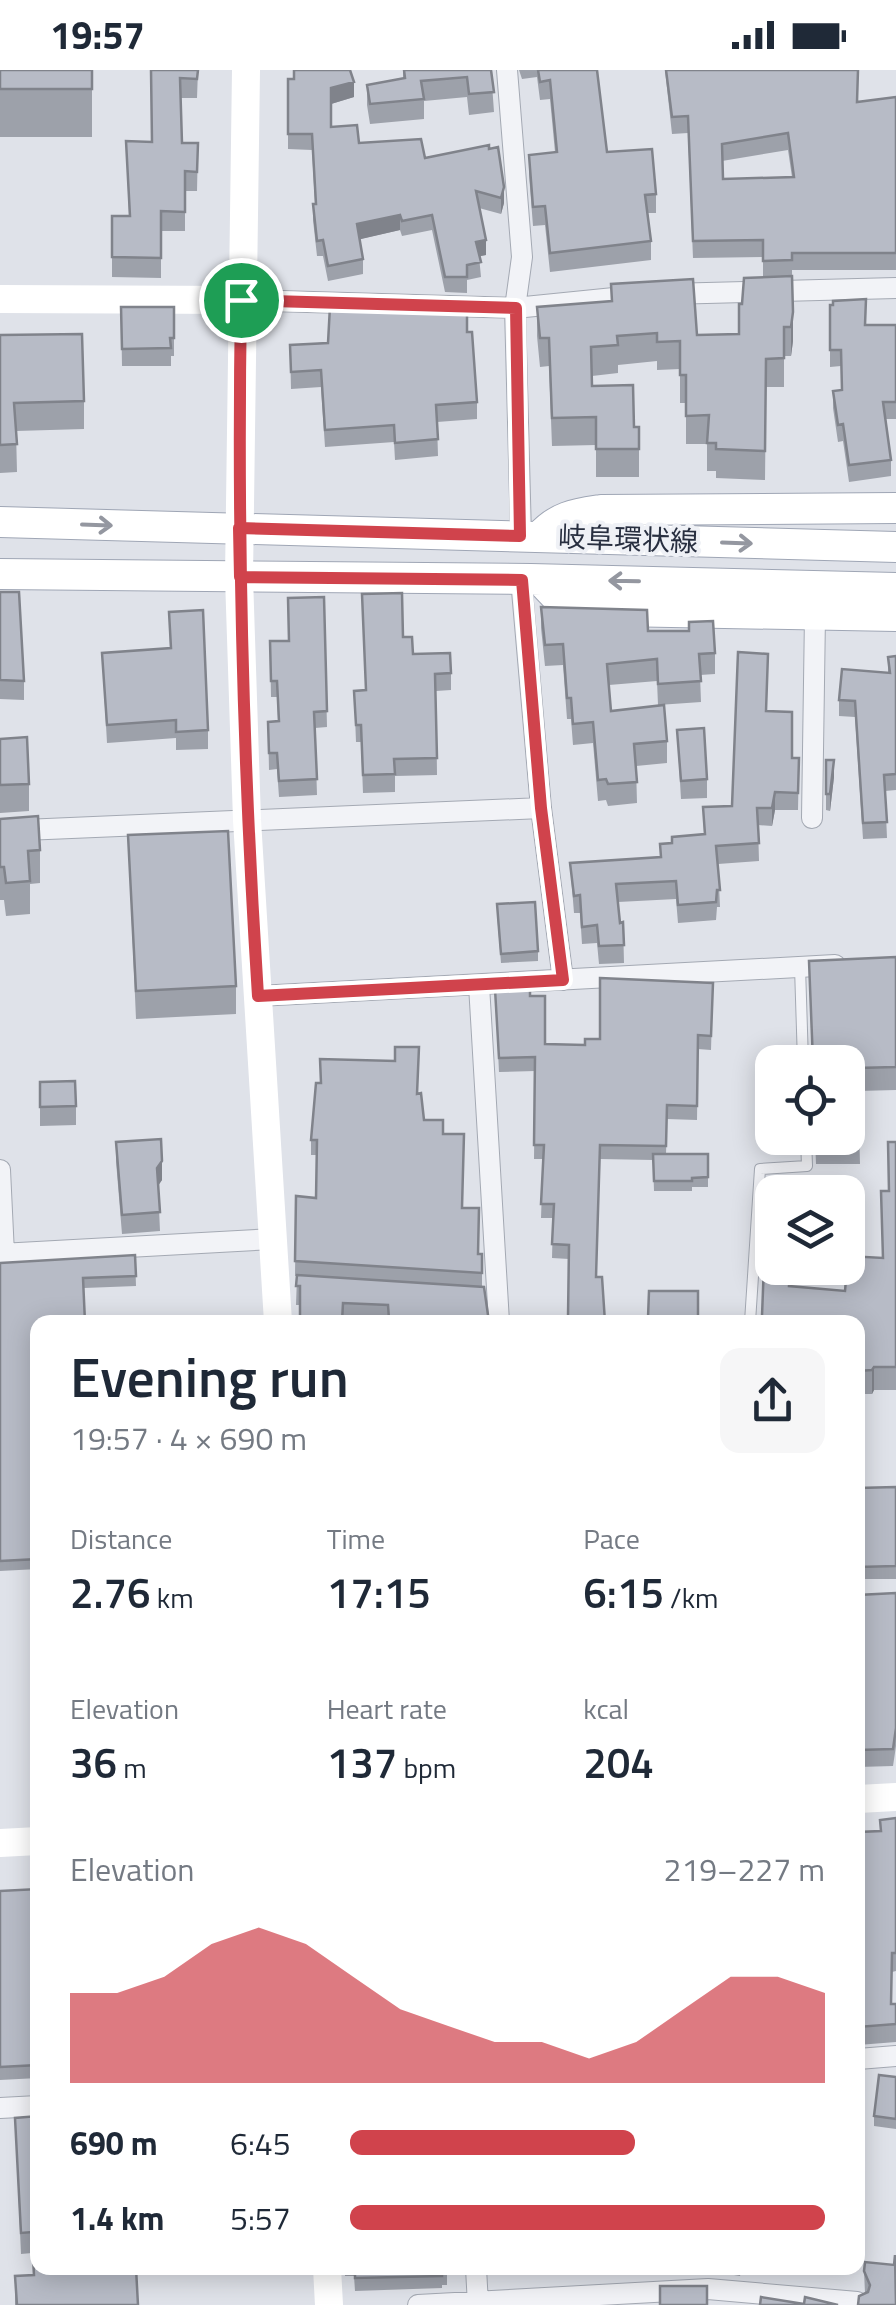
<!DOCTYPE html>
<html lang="en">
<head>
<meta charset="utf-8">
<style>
	body { margin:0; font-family:"Titillium Web","Noto Sans JP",sans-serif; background:#f6f6f7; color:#1f2937; height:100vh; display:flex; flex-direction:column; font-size:38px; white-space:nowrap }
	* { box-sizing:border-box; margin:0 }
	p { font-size:32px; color:#747a83 }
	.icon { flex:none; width:55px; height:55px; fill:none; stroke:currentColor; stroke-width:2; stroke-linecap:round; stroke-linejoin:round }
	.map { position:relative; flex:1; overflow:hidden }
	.panel { position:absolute; left:30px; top:1245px; width:835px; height:960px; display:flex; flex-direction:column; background:#fff; border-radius:20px; box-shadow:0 5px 25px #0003 }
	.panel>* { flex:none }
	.tools { position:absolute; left:755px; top:975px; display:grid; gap:20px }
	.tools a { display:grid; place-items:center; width:110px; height:110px; border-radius:20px; background:#fff; box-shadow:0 5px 25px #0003; font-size:50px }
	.pin { position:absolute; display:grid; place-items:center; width:85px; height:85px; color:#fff; margin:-42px; border:5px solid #fff; border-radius:50%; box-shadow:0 2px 10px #0007 }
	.round { display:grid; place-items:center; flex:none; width:105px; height:105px; border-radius:20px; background:#f6f6f7 }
	.headline { display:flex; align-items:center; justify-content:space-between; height:170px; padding:0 40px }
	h1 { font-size:55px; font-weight:600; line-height:75px }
	.stats { display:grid; grid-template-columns:repeat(3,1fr); gap:15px; height:170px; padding:10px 40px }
	.stats div { display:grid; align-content:center }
	.stats b { font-size:42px; font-weight:600 }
	.stats small { font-size:28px; font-weight:400 }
	.stats p { font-size:28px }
	.chart { height:280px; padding:20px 40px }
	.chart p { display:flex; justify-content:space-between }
	.chart svg { width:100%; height:180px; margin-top:10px; fill:#d0434c; opacity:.7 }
	ul { padding:0 40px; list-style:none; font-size:32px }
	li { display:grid; grid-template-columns:160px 120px 1fr; align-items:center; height:75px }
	li i { height:25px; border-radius:12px; background:#d0434c }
	.status { display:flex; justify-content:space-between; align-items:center; height:70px; padding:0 50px; background:#fff; direction:ltr }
	.status svg { height:28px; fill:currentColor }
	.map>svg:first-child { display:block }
</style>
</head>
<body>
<div class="status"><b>19:57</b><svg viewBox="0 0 49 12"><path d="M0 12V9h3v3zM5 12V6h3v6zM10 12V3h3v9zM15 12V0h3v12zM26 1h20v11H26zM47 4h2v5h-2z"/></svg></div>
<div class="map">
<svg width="896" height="2235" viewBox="0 0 896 2235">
	<rect width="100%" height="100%" fill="#dfe2e9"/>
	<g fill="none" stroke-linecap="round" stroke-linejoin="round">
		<g stroke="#a4a9b3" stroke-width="12">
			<path id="lane" d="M800,897L803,992
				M750,1252L760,1099L807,1096L806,1068"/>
		</g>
		<g stroke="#a4a9b3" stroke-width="22">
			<path id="street" d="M507,0L522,187L515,238L521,466
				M668,224L896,218
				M241,230L515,238L634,226
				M521,509L541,738L563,910
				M812,748L815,545
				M0,761L541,738
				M479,915L499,1252
				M258,926L835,895
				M0,1100L4,1184
				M0,1184L273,1169
				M858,1989L896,1986
				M0,2038L38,2036
				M476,2198L478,2235
				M418,2235L708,2219L857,2232"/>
		</g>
		<g stroke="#9fa6b5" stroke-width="32">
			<path id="primary" d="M0,452L896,477
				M540,466C558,446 575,444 601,440L896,438
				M0,504L531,509L896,518
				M540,510L558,529L618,541L896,546"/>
		</g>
		<use href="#lane" stroke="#f2f3f7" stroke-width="10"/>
		<use href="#street" stroke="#f2f3f7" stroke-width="20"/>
		<path stroke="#fff" stroke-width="28" d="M246,0L239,507L247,750L278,1252
			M0,229L241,230
			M858,1729L896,1727
			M0,1773L38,1771
			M327,2198L329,2235"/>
		<use href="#primary" stroke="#fff" stroke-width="30"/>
	</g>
	<path fill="#9da1aa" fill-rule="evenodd" d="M0,0H92V67H0Z
		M151,0H198L197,28H180L182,73H198L197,121H185V161H161V208L112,207V146H129L126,71L152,72Z
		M403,0H491L494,42L469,45L467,27L424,31V49L370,54L367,35V15L403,9Z
		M519,0H597L607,82L656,124V143H648L651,171V190L550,202L545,155L533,156L529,104V85L555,82L550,29L540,30L537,7L522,9Z
		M665,0H858V32L896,27V200H792L793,271L791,286H784V317H766L765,410L716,408V401H707V374H686V333H680V299L657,300V291L618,295V303L592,306V316L634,357H639V407H596V375L552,376L549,296L540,297L537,266V237L611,231V214L697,265L739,264L742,234L763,207V187L693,188L688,63L672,64ZM788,80L792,107L723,109L722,91Z
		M288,9H294L354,27L331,34V57L359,73L425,88L489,75L504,133L501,144L479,138L486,185L479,186L481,207L467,210V223L445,222L432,160L402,166L400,160L360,169L363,189V204L328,211L323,186H317L313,150V134H315L312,80L288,79Z
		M830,235L866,255H896V349H886L891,390V406L849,412L843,371L838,372L833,338V321L841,320V296L830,297Z
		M121,237H174V286H171V296H122Z
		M467,262L477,332V349L437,352L438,386L395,390L394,372L325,377L321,317L291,319L290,275Z
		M0,265L84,331V359L16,361L17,402L0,403Z
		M0,522L24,611V630L0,629Z
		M324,527L327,657L315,658L317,725L279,727L277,699L269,700L268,652L278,651L277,627H271L270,571H288Z
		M541,537L648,561L715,583V604L700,605L701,632L658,635L657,611L609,615L611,641L667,671V693L636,696L637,733L608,736L606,730L598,731L593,673L573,675L571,649H567L563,595L545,596L541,558Z
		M169,542L208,660V679L176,680V668L107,673L102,583L170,578Z
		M403,567L413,584L451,603V620L436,621L437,705L395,706V722L363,723L361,672H356L354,621L365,620Z
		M896,586V720L885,721L887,768L863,769L855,647L839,646V630L888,603V587Z
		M767,641L792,688H799L798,740H775L772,756L758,755L759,791L718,794L720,837H717L716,850L678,853L676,829L618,832L620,853L623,852L624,893L599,894L597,873L582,874L580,843H574L570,793L660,787V774L672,773L704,764L703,737L732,736Z
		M677,660L707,709V728L681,729Z
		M0,669L29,714V741L0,743Z
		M826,690L834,707L830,741L826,740Z
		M0,749L40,780V813L30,814V844L6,846L4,830H0Z
		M128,765L236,916V944L136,949Z
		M497,844L538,881V891L501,893Z
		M896,887V1020L858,1021L860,1094H816L815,1068H848V992H812L809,891Z
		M713,913L711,980L698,979L697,1050L667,1049L666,1084H708V1117H692V1121H654L653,1090L600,1089L568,1247L569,1189L552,1188L553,1148H541L543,1089H534L535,1001L499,1002L495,919L530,926L545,974L585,975L600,969Z
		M40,1012L76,1036V1055L40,1056Z
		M418,1024L424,1050L443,1064L463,1138L479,1184H482V1217L489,1252H300V1235H296L297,1206H295L296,1126L316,1128L317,1085H311V1070Z
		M116,1072L162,1110L158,1116L160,1161L122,1164L116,1091Z
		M896,1072V1320H874L872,1324H858V1252H762L766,1142L790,1216L845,1221L882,1188L888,1121Z
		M135,1185L136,1216L84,1218L38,1252V1499L0,1501V1193Z
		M649,1221L698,1252H648Z
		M896,1417V1509H858V1418Z
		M896,1523V1676L893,1696L858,1697V1659H862L858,1600V1525Z
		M896,1748V1901L892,1902L891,1934H896V1972L858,1975V1762L880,1761V1750Z
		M38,1819V2008L0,2010V1821Z
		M896,2007V2059L874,2056V2046Z
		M15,2048L138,2235H15V2206L33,2205L32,2183L21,2184Z
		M894,2195L896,2235L865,2223L864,2201Z
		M345,2198H447V2215H442V2218L355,2221L354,2206H345Z
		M722,2198H746V2200L742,2199L740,2206L722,2203Z"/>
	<path fill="#80838b" d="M354,12V27L331,34V18Z
		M504,117V133L501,144V128Z
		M400,145V160L357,170V154Z
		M486,170V185L476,187V172Z
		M793,242V271L791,286V257Z
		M834,690V707L830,741V724Z
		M775,722V740L772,756V738Z
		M162,1091V1110L157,1117V1098Z
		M874,1297V1320L872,1324V1300Z"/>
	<path fill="#b7bbc6" stroke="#80838b" stroke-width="2.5" fill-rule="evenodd" d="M0,0H92V19H0Z
		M151,0H198L197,9L180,8L182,73H198L197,102L185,101V142L161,141V188L112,187V146H130L126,71L152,72Z
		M294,0H350L354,12L331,18V57L357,55L359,73L421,69L425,88L489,75V79L498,77L504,117L501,128L476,121L486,170L476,172L481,192L467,195V207H445L432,145L402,151L400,145L357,154L363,189L328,196L323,170L317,171L313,134H316L312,64H288V9H294Z
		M404,0H491L494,22L469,24L467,7L421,11L424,29L370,34L367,15L405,8Z
		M538,0H597L607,82L652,79L656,124L645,125L651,171L550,183L545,136L533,137L529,85L557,82L550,10L540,12Z
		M666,0H858L857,32L896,27V183H792V190L763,191V170L693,171L688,46L672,47ZM788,63L794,107L723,109L722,74Z
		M792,206L793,242L791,257H784V288L766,289L765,381L716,379V373H707L709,345L686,346V305H680V271L657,272V263L617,266L618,275L591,277L592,316L633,315L634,357H639V379H596V347L552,348L549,268H540L537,237L612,231L611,214L693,209L697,265L739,264V234H742L744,208Z
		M866,229L865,255H896V332H883L891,390L849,395L843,354L838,355L833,321L842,320L841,280H830V235H833V231Z
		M374,233H467V262H472L477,332L436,335L438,369L395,373L394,355L325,360L321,300L291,302L290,275L328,273L330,236L374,239Z
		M121,237H174V268H170L171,278L122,279Z
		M82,264L84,331L14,333L17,374L0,375V265Z
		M0,522H19L24,611L0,610Z
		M402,523L403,567H412L413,584L450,583L451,603L435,604L437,688L394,689L395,704L363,705L361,655H356L354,621L366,620L362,524Z
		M324,527L327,641L314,642L317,709L279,711L277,683H269L268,652L279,651L277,611H271L270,571H289L288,528Z
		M541,537L647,540L648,561H689V552L713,551L715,583L699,584L701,611L658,614L657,589L607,594L611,641L664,635L667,671L634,674L637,712L608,714L606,709L598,710L593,652L573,654L571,628H567L563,574L545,575Z
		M203,540L208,660L176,662V650L107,655L102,583L171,578L169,542Z
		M738,582L768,584L766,641L792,642V688H799L798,723L775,722L772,738H757L759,773L716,776L720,820H717L716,832L678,835L676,811L616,814L620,853L623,852L624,875L599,876L597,855L582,857L580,825L574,826L570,793L661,787L660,774L672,773V767L705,764L703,737L732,736Z
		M896,586V704L884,705L887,752L863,753L855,631L839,630L842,599L890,603L888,587Z
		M704,658L707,709L681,711L677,660Z
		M27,667L29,714L0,715V669Z
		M826,690H834L830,724H826Z
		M38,746L40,780L28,781L30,811L6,813L4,797H0V749Z
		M228,761L236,916L136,921L128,765Z
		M535,832L538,881L501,884L497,834Z
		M896,887V997L857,998L860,1070H816V1068H848V992H813L809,891Z
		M600,908L713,913L711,966L698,965L697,1036L667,1035L666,1076L600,1075L596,1207H602L605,1252H511L568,1247L569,1175L552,1174L554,1134H541L544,1075H534L535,987L499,988L495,919L530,918V926H545V974L585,975V969H600Z
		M395,977H419L417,1024L421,1023L424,1050H443V1064H464L462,1138H479L478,1184H482V1203L295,1191L296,1126L316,1128L317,1070H311L316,1013H321L320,989L395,991Z
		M75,1011L76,1036L40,1037V1012Z
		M161,1069L162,1091L157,1098L160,1142L122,1145L116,1072Z
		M888,1072H896V1297H874L872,1300L858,1301V1252H769L770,1247L762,1246L766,1142L772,1143V1198H790L789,1216L845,1221L848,1186L883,1188L881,1121H889Z
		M653,1084H708V1107L692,1108V1111H654Z
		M135,1185L136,1206L83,1208L85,1252H38V1489L0,1491V1193Z
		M297,1205L484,1217L489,1252H405V1249H389L388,1235L343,1233L342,1252H309V1249L300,1248V1216H296Z
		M649,1221H698V1252H659V1248H648Z
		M896,1417V1496L858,1497V1418Z
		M896,1523V1658L893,1679L858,1680V1659L863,1658L858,1582V1525Z
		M896,1748V1883H892L891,1934H896V1954L858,1957V1762L881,1761L880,1750Z
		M38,1819V1995L0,1997V1821Z
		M879,2005L896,2007V2049L874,2046Z
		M38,2046V2198H136L138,2235H17L15,2206L34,2205L32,2162L21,2163L15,2048Z
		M895,2185L896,2235H858L859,2226L868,2222L870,2215L864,2201L865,2192L894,2195Z
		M355,2198H447V2203H442V2206L355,2208Z
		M660,2216H707V2235H660Z
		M761,2227L804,2234L805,2227L838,2235H760Z"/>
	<defs><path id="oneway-shaft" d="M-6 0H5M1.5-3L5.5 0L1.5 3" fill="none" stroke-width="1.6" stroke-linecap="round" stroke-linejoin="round" transform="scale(2.5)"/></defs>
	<g stroke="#9497a0">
		<use href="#oneway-shaft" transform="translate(97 455) rotate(2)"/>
		<use href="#oneway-shaft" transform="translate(737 473) rotate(2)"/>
		<use href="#oneway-shaft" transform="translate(624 511) rotate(-179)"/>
	</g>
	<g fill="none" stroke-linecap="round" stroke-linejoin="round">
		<g stroke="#fff" stroke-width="20">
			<path id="route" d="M241,230C237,463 243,694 258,926L563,910L541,738L522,510L240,507L239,458L520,466L516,238L241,230"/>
		</g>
		<use href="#route" stroke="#d0434c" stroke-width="12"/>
	</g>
	<g text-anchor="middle" stroke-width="8" stroke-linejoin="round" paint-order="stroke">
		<g font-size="28" fill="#282f40" stroke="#eff1f6">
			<text transform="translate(628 469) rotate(2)" y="10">岐阜環状線</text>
		</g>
	</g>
</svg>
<div class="tools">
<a><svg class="icon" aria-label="locate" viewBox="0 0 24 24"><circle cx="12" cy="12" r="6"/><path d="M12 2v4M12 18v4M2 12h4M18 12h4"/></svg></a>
<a><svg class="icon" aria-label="layers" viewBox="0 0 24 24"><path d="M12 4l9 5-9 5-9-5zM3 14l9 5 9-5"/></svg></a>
</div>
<div class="pin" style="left:241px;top:230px;background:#1e9e55"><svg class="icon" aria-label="arrive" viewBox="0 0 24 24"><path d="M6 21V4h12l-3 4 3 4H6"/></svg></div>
<section class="panel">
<div class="headline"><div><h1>Evening run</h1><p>19:57 · 4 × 690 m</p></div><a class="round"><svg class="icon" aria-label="share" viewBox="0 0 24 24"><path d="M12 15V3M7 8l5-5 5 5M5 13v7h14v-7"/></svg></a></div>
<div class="stats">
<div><p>Distance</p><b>2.76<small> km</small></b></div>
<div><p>Time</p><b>17:15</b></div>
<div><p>Pace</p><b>6:15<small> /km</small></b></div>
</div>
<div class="stats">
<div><p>Elevation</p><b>36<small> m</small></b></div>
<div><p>Heart rate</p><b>137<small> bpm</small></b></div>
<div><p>kcal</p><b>204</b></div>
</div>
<div class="chart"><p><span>Elevation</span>219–227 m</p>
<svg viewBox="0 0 160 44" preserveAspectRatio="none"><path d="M0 44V22L10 22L20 18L30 10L40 6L50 10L60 18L70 26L80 30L90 34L100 34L110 38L120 34L130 26L140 18L150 18L160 22V44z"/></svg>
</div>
<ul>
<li><b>690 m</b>6:45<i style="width:60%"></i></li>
<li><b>1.4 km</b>5:57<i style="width:100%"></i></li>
</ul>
</section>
</div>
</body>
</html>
